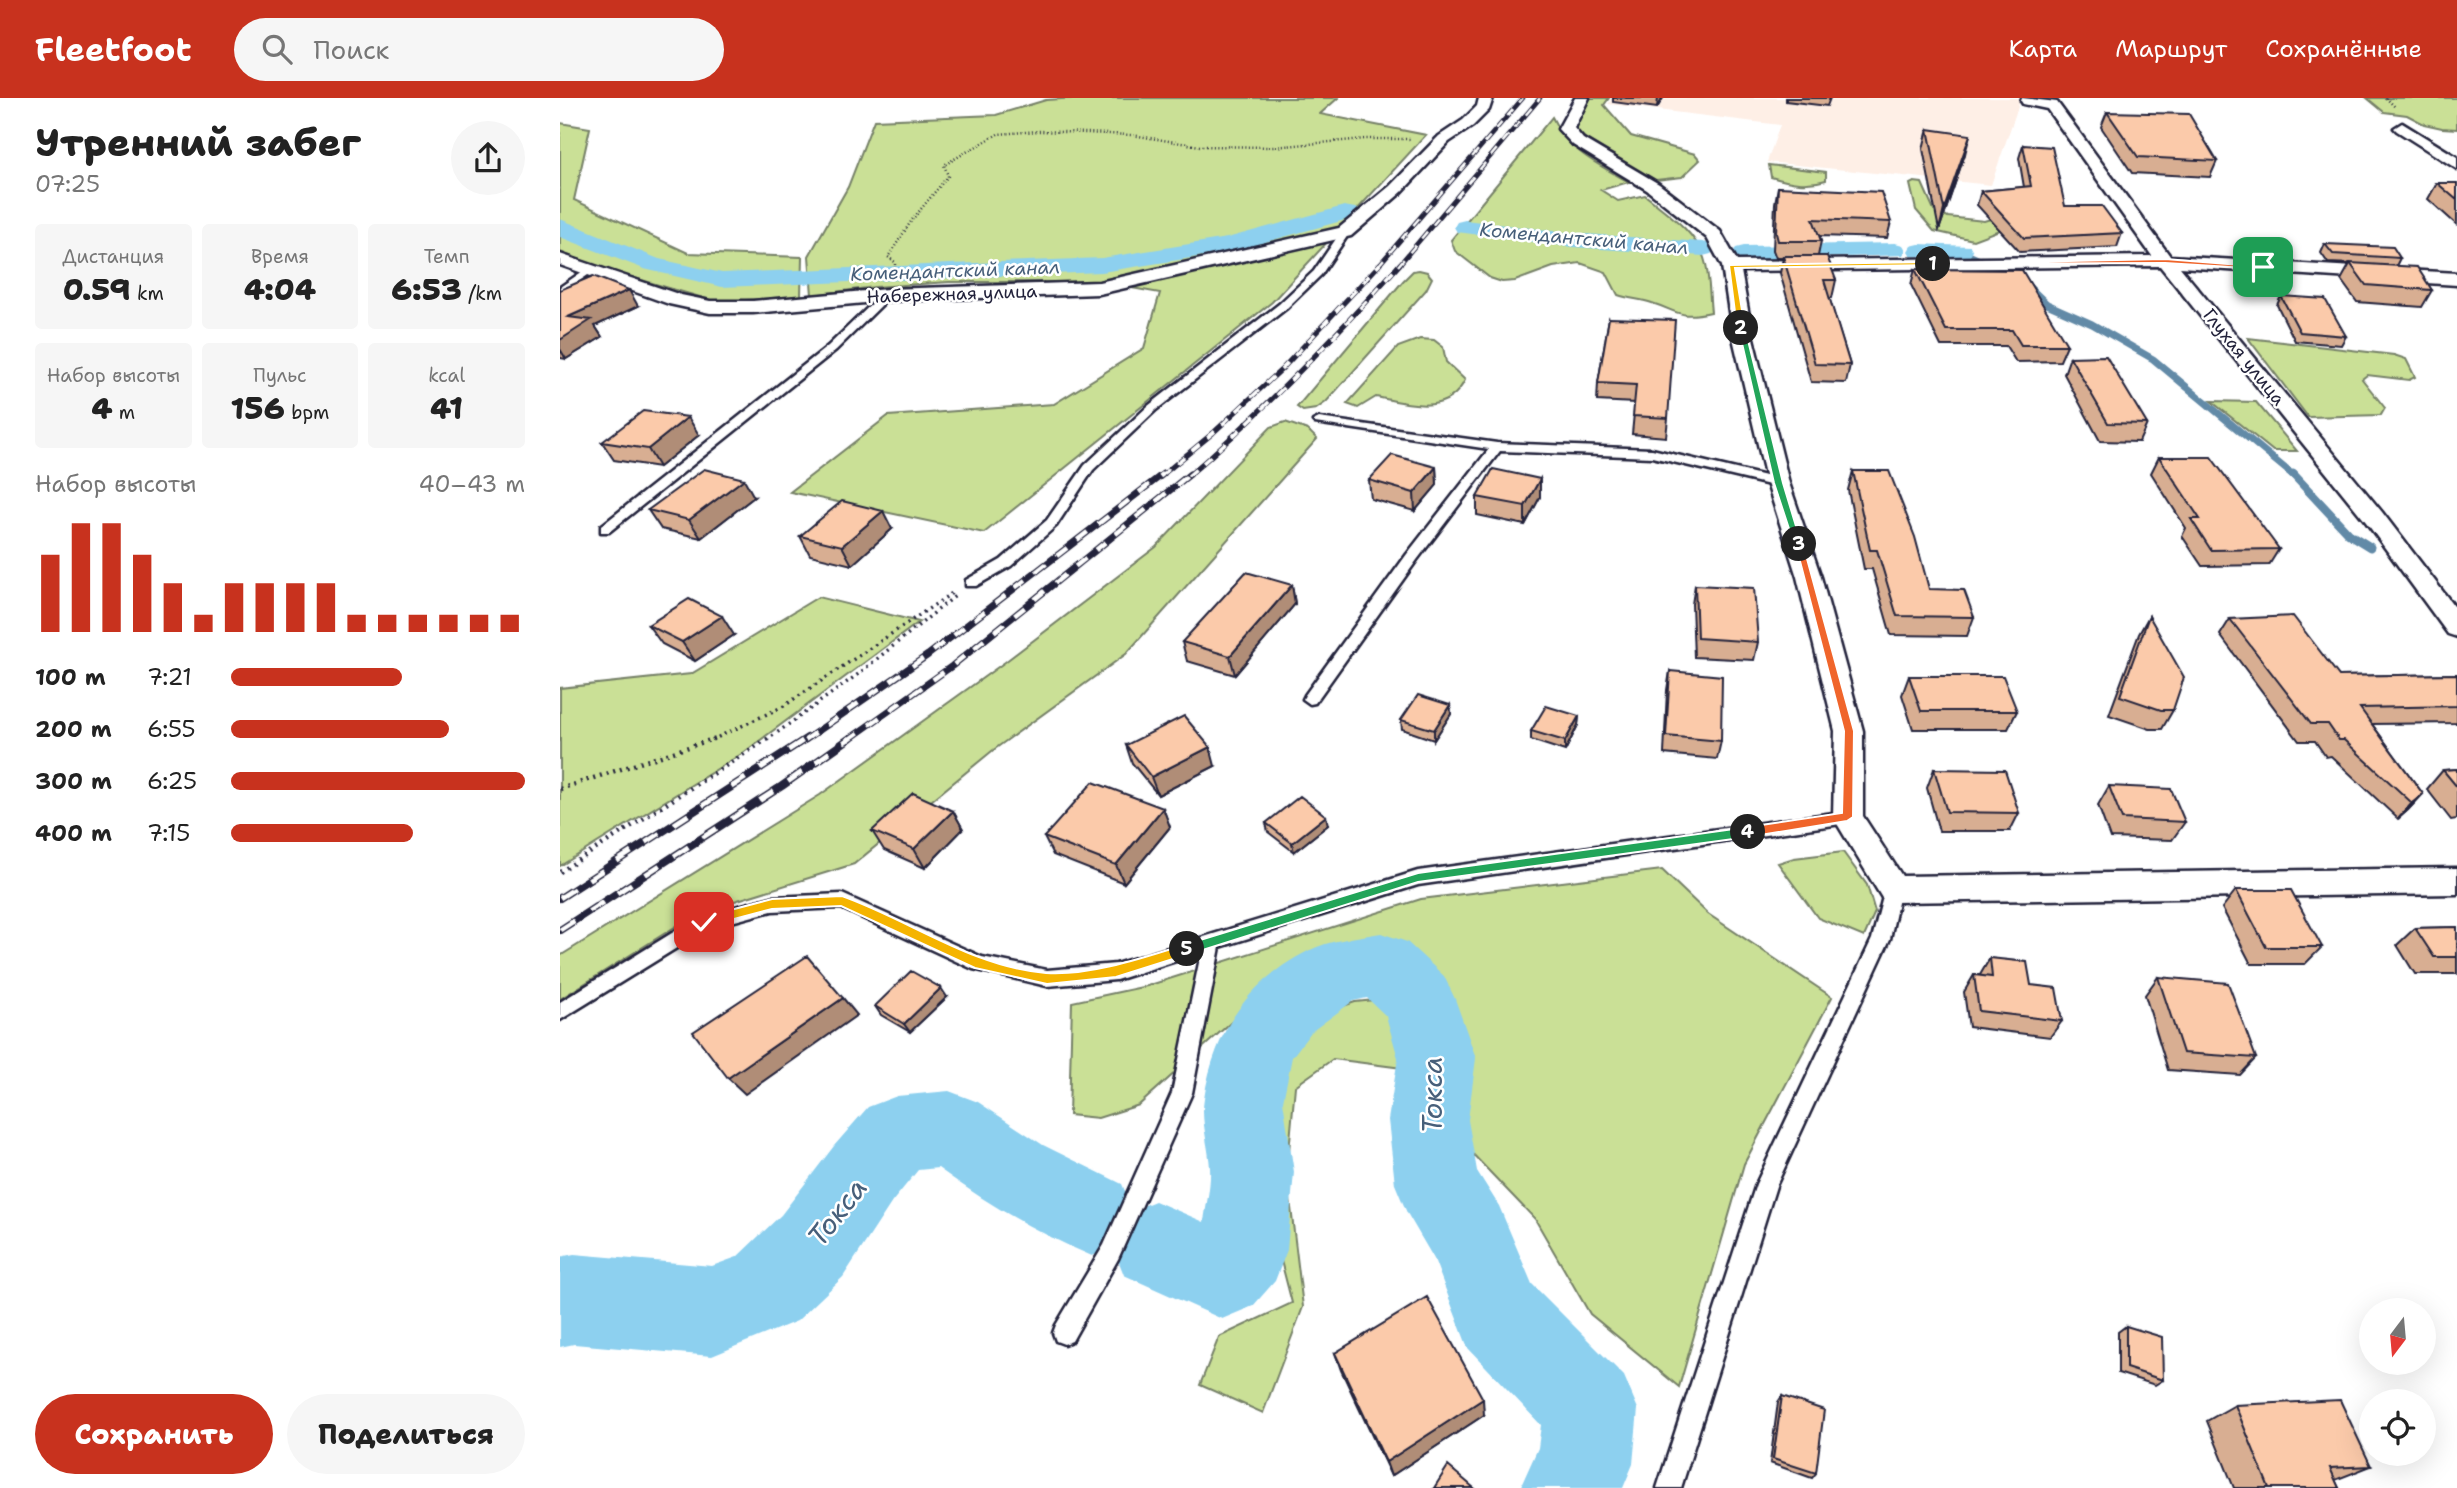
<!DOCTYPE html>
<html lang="ru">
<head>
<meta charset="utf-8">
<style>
	body { margin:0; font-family:"Shantell Sans",sans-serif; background:#f6f6f6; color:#222; height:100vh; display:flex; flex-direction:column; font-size:26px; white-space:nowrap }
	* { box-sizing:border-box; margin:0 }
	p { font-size:23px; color:#767676 }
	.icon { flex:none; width:38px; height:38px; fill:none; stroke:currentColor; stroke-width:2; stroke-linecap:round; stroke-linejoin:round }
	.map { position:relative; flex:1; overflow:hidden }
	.panel { display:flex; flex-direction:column; background:#fff; width:560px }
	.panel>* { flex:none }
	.needle { width:46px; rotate:196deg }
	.buttons { position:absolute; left:1799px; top:1200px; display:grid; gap:14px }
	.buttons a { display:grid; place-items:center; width:77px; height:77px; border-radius:50%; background:#fff; box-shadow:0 7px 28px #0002; font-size:35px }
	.pin { position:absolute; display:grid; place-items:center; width:60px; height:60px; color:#fff; margin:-30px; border-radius:14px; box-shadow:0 4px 10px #0006 }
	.km { position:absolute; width:35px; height:35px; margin:-18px; border-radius:50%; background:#222; color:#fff; font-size:19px; line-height:35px; text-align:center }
	.round { display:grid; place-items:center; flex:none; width:74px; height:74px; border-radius:37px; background:#f6f6f6 }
	.overview { display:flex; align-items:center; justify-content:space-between; height:119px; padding:0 35px }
	h1 { font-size:38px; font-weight:800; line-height:52px }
	.figures { display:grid; grid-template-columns:repeat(3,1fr); gap:10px; height:119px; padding:7px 35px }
	.figures div { display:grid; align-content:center; border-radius:7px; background:#f6f6f6; text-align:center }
	.figures b { font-size:30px; font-weight:800 }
	.figures small { font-size:19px; font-weight:400 }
	.figures p { font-size:19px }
	.chart { height:196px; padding:14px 35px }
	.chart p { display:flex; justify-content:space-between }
	.chart svg { width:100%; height:126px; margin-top:7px; stroke:#c8321e; stroke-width:6 }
	.primary-button { display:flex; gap:14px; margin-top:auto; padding:14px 35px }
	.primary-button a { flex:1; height:80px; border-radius:42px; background:#c8321e; color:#fff; font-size:28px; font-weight:800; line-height:80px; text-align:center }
	.primary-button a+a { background:#f6f6f6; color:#222 }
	ul { padding:0 35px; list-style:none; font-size:23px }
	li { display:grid; grid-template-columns:112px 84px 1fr; align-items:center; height:52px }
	li i { height:18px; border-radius:9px; background:#c8321e }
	header { display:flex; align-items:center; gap:42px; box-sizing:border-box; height:98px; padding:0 35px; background:#c8321e; color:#fff }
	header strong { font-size:33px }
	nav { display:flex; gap:38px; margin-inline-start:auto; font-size:24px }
	.search { width:490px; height:63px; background:#f6f6f6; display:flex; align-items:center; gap:18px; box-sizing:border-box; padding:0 24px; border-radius:38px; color:#767676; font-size:26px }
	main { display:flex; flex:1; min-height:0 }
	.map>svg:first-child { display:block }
</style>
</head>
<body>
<header>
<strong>Fleetfoot</strong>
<div class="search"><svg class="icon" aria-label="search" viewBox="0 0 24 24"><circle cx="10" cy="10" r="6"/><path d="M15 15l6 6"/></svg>Поиск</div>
<nav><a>Карта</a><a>Маршрут</a><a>Сохранённые</a></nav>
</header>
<main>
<section class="panel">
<div class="overview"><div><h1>Утренний забег</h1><p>07:25</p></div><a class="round"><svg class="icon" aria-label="share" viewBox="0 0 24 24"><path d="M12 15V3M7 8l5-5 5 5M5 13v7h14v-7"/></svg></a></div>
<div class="figures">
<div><p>Дистанция</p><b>0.59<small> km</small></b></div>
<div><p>Время</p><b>4:04</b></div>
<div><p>Темп</p><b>6:53<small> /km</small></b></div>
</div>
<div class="figures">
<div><p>Набор высоты</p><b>4<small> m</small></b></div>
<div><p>Пульс</p><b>156<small> bpm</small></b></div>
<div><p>kcal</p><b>41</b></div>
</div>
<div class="chart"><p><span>Набор высоты</span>40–43 m</p>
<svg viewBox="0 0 160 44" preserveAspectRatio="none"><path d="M5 44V17M15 44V6M25 44V6M35 44V17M45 44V27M55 44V38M65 44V27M75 44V27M85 44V27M95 44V27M105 44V38M115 44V38M125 44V38M135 44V38M145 44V38M155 44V38"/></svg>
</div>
<ul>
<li><b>100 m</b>7:21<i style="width:58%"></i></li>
<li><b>200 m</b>6:55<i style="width:74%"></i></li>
<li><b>300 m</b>6:25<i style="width:100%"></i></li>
<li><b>400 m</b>7:15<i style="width:62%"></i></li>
</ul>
<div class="primary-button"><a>Сохранить</a><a>Поделиться</a></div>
</section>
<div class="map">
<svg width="1897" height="1390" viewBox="0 0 1897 1390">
	<rect width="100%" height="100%" fill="#fff"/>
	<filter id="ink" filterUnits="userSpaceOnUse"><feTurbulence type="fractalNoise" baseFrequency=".0143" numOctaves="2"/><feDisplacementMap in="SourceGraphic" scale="14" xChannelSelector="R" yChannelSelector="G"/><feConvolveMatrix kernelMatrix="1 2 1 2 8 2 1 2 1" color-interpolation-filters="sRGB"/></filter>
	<g filter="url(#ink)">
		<path fill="#feefe6" d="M1052,0H1461L1431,87L1207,64L1220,27L1048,6Z"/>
		<path fill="#cae096" stroke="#768168" stroke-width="2" d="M517,0H778L760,16L866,37L712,204L424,435L230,394L328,318L494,306L584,250L600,195L538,184H389L315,189L252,197L249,158L288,89L314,22L436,17L486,2Z
			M1030,0H1049L1044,7L1071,38L1135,56L1140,62L1122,79L1096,82L1025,40L1014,30L1021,12Z
			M1807,0H1897V31L1882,30L1864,26L1847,17L1824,14Z
			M992,19C1008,53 1037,66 1069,84L1041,92L1058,103L1085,97C1107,115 1135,133 1144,160C1150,177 1149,197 1151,214C1119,221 1120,214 1092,205C1081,201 1069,201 1058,197L1046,174L1020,165L993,169L955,183L942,184L930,180L895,153L891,142Z
			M0,25L30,30L14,102L128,155L242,159L241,198L157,204L37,169L0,154Z
			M1209,67L1266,74V82C1247,88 1230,85 1211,79Z
			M1354,84L1362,85L1374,112L1388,119L1424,123L1440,118L1458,125L1413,142L1374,133L1356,112L1350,86Z
			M859,172L867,174L872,180L866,192L766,304L756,311L743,313L737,309L843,183L853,173Z
			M1688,240L1834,257L1846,261L1855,279L1849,282L1807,277L1802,281L1825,310L1821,317L1748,319Z
			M860,241L874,242L883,249L886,264L905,282C887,319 848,305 816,299L798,310L787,306L838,249Z
			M1651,303L1696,304L1737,353H1713Z
			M725,324L748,332L757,341L566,556L432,653L294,766L139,814L0,901V858L260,697L445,564L596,449L711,329Z
			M258,499L359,524L183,655L0,768V590L131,576Z
			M1283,754L1307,787L1315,814L1304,839L1258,820L1218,765L1234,760Z
			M1102,772L1148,816L1272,899L1184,1066L1119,1289L1030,1216L975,1121L906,1049L898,961L867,896L827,858L774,867L707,892L579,1007L538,1020L509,1017L512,904L587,888L861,801Z
			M825,901L852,916L858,972L773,961L735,988L727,1076L743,1209L703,1315L640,1287L659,1239L732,1205L711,1124V1032L704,983L716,959L731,937L763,915L795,904Z"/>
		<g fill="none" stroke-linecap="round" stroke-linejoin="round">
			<path stroke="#628aa7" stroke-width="5" d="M1402,153L1418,160"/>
			<path stroke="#628aa7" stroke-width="7" d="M1465,185L1487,206L1532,226L1593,261L1734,378"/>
			<path stroke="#628aa7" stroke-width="9" d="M1733,376L1789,436L1810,449"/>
			<path fill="#8dd0ef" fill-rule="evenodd" d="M784,108L801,111L804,116L801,121L785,122L669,154L542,174L162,189L84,171L0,139V121L99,161L162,175L542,160L667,140Z
				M905,122L1012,135L1143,144L1151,146L1154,151L1151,156L1143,158L1012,149L897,134L894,129L897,124Z
				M1335,145L1343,147L1346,152L1343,157L1184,162L1176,160L1172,155L1176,150L1184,148Z
				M1359,146L1410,148L1413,153L1410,158L1402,160L1351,158L1348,153L1351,148Z"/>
			<path fill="#8dd0ef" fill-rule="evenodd" d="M821,835L847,844L884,878L895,901L916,960L908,1022L917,1073L939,1108L972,1186L1064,1278L1078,1311L1073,1366L1063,1390H960L978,1350L981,1327L908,1250L874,1161L847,1115L835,1086L828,1022L838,960L826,918L807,900L793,903L751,934L732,959L723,1003L734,1074L727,1152L715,1183L693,1208L662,1221L564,1177L553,1149L532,1158C477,1135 426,1105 378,1070L358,1072L332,1104L283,1179L237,1223L152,1258L14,1246L0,1249V1159L14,1156L152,1168L177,1159L221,1117L274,1048L308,1009L337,998L389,993L418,1004L483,1047L562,1086L573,1112L595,1103L644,1124C646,1107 651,1088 650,1070C649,1048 640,1022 644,1001C654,934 687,884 748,853C770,842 797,839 821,835Z"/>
			<g stroke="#22223b" stroke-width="5">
				<path id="lane" d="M782,132L790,134L761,177L727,210L596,312L533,372L496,428L451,468L416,488H406V482L441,462L487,422L525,367L588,308L719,206L754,173Z
					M26,171L34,173L0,196V189Z
					M323,195L332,197L276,252L49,434H41V428L268,248Z
					M759,320L937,345L1092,351L1222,382L1224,385L1218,389L1092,359L940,353L857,462L755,605L750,606L743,601L745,597L847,456L929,351L755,325L753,323Z
					M1288,713L1294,715L1296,719L1294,723L1288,725L858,787L660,849L632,995L558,1161L512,1243L504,1246L496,1243L493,1235L496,1227L544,1147L612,995L641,855L556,882L487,888L413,871L281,810L212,813L149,830L0,922V904L138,819L212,799L282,796L422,859L487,872L556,866L858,773Z
					M1333,784L1339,786L1341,791L1330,841L1216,1088L1121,1390H1097L1196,1086L1312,841L1325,791L1327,786Z"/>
			</g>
			<g stroke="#22223b" stroke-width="5">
				<path id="street" d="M919,0H933L929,12L913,28L889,44L842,94L791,138L539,196L327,203L193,215H150L109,206L0,167V156L121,197L150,203H193L327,191L539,184L779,130L830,88L879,38L903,22L917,8Z
					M1015,0H1029L1014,30L1023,41L1099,86L1160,133L1177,163L1592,158L1487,11L1463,6L1461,3L1462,0L1497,4L1610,158L1897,175V187L1620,169L1822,414L1897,512V539L1888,536L1806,424L1600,168L1181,173L1193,240L1229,385L1261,479L1303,633V718L1342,778L1897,770V796L1333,804L1322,800L1273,719L1275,633L1237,479L1207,385L1173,240L1162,168L1147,140L1087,92L1013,47L998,31Z
					M1842,25L1897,59V71L1837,33L1834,30Z"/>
			</g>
			<path stroke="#22223b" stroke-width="2.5" stroke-dasharray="1 2.5" stroke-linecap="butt" d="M1826,0L1835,9
				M335,174V164L328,159L352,122L388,78L384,67L438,36L480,33L572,37L640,48L713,49L805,41H851"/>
			<path stroke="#22223b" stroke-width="3.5" stroke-dasharray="2 4.5" stroke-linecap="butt" d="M152,642L224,608L392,495
				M207,642L297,577L395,498"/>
			<path stroke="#22223b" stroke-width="4.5" stroke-dasharray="2 5" stroke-linecap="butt" d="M0,691L156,640
				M0,774L209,640"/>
			<use href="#lane" fill="#fff" fill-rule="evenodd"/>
			<use href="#street" fill="#fff" fill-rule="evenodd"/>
			<g stroke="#22223b" stroke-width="4.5">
				<path id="rail-far3" d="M818,168L963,0
					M838,168L980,0"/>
			</g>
			<g stroke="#22223b" stroke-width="5">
				<path id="rail-far2" d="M601,378L653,335L723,270L820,166
					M628,378C704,313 773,241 840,166"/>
			</g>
			<g stroke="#22223b" stroke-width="7">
				<path id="rail-far1" d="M245,642L368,557L603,376
					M288,642L392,568L630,376"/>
			</g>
			<g stroke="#22223b" stroke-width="8">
				<path id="rail" d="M0,800L247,640
					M0,832L222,688L290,640"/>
			</g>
			<use href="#rail-far3" stroke="#fff" stroke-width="2.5" stroke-dasharray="9" stroke-linecap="butt"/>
			<use href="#rail-far2" stroke="#fff" stroke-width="3.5" stroke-dasharray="10" stroke-linecap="butt"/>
			<use href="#rail-far1" stroke="#fff" stroke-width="4.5" stroke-dasharray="13" stroke-linecap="butt"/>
			<use href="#rail" stroke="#fff" stroke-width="5" stroke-dasharray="17" stroke-linecap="butt"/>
		</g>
		<path fill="#d8ae92" stroke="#22223b" stroke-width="2" d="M1053,0H1103L1097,10L1053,4Z
			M1226,0H1270L1267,8L1226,3Z
			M1547,14L1657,63L1650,79L1572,75L1541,29Z
			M1368,31L1405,56L1379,132L1363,51Z
			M1463,47L1505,108L1562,135L1557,149L1460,154L1417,107L1421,93L1464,89L1459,60Z
			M1877,85H1897V127L1868,101Z
			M1218,89L1331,124L1327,140L1259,138L1261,143L1258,158L1276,182L1272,200H1269L1290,267L1286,285L1251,284L1220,175L1223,160H1216L1213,152L1215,105Z
			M1765,146L1840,160L1836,168L1872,192L1862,209L1797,204L1781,182L1790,166L1768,165L1761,155Z
			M1355,171L1507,247L1500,263L1456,264L1446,248H1381L1351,187Z
			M0,192L78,208L35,228L42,239L6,261L0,260Z
			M1721,198L1786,238L1781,247L1735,243L1717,207Z
			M1049,220L1108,320L1106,339L1072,336L1075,305L1037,303L1038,285Z
			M1510,259L1587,326L1579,344L1540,343L1504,276Z
			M139,337L99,369L54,362L42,344Z
			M1599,359L1719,451L1709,467L1642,468L1622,438L1626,430L1591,375Z
			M876,369L877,387L855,413L811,401L809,382Z
			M1293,373L1369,491L1414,519L1407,538L1331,537L1312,471H1304L1288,392Z
			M980,381V399L965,427L917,417V399Z
			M194,399L141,440L101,431L88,412Z
			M332,431L292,467L250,457L240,438Z
			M732,487L735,506L675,577L627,563L622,544Z
			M1135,487L1198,544L1194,562L1134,559L1132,506Z
			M1589,518L1613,612L1602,631H1590L1549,617L1579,536Z
			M1670,521L1779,578L1897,576V625L1812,626L1863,696L1848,712L1838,721L1771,658L1766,659L1755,643H1739L1660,537Z
			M88,527L174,537L135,563L102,546Z
			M1110,573L1161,643L1157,661L1104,656L1107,592Z
			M1349,578L1457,613L1448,631H1353L1342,597Z
			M890,607L891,616L874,642L842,631L841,622Z
			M1019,618L1018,627L1005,653L971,642V633Z
			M566,647L655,668L598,697L572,665Z
			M1374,671L1459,715L1450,733H1379L1367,690Z
			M1897,671V721L1891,722L1867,691L1883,672Z
			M1549,688L1625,724L1612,742L1550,740L1538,707Z
			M603,710L610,729L564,785L493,757L484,739Z
			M393,713L403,731L365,770L324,752L312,733Z
			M706,725L768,727L734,754L708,734Z
			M1676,792L1762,849L1745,866H1691L1662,810Z
			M1897,829V876H1855L1837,847L1855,830Z
			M1430,860L1471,887L1502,923L1490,939L1409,929L1404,894L1414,877H1420Z
			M1598,879L1696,960L1680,977L1608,972L1585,897Z
			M387,899L350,934L321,917L315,908Z
			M1566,1228L1603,1282L1595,1287L1558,1275V1234Z
			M775,1255L924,1317L831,1378L781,1272Z
			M1222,1298L1256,1375L1252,1380L1210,1365L1218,1304Z
			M1675,1307L1811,1368L1775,1382L1779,1390H1674L1647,1323Z"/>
		<path fill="#b08d77" stroke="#22223b" stroke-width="2" d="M1098,0H1103L1097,10Z
			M1410,37L1405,56L1379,132L1384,111Z
			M69,192L78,208L35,228L42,239L6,261L0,251V242L8,219Z
			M128,319L139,337L99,369L88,351Z
			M876,369L877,387L855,413L854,395Z
			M184,381L194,399L141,440L129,422Z
			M980,381V399L965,427V408Z
			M323,413L332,431L292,467L282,448Z
			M732,487L735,506L675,577L670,558Z
			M162,518L174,537L135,563L122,544Z
			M890,607L891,616L874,642V632Z
			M1019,618L1018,627L1005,653V643Z
			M650,649L655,668L598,697L591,679Z
			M1863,696L1848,712L1838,721L1852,705Z
			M603,710L610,729L564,785L556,767Z
			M393,713L403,731L365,770L354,751Z
			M766,718L768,727L734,754L732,745Z
			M381,890L387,899L350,934L344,926Z
			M283,900L297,917L185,996L168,980Z
			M923,1301L924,1317L831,1378L826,1364Z"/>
		<path fill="#fbcaaa" stroke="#22223b" stroke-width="2" d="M1547,14L1629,16L1657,63L1578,59Z
			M1368,31L1410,37L1384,111Z
			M1463,47L1492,49L1505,108H1542L1562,135L1464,140L1421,93L1471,88Z
			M1877,85H1897V102Z
			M1218,89L1321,94L1331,124L1253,121L1261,143H1218L1216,135Z
			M1765,146L1833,149L1840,160L1773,156Z
			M1223,158H1267L1276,182H1264L1290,267L1255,266Z
			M1790,165L1857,169L1872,192L1806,187Z
			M1355,171L1462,172L1507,247H1461L1452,232H1386Z
			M33,178L69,192L8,219L31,222L0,242V192Z
			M1721,198L1765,201L1786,238L1740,234Z
			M1049,220L1115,222L1108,320L1073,318L1076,287L1038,285Z
			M1546,258L1587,326L1548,325L1510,259Z
			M83,313L128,319L88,351L42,344Z
			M832,357L876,369L854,395L809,382Z
			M1599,359H1651L1719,451L1651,452L1631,421H1640Z
			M144,371L184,381L129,422L88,412Z
			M933,371L980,381L965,408L917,399Z
			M1293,373H1329L1355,439L1369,491L1404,492L1414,519L1337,518L1317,452H1310Z
			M282,403L323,413L282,448L240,438Z
			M686,474L732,487L670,558L622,544Z
			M1135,487L1194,490L1198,544L1137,540Z
			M129,501L162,518L122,544L88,527Z
			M1589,518L1624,579L1613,612H1601L1560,598Z
			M1733,518L1779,578L1897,576V608L1800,610L1863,696L1852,705L1784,642H1779L1768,626H1751L1670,521Z
			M1110,573L1162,578L1161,643L1106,638Z
			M1349,578H1443L1457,613H1361Z
			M858,597L890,607L874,632L841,622Z
			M986,608L1019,618L1005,643L971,633Z
			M624,618L650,649L591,679L566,647Z
			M1374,671L1445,672L1459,715L1387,714Z
			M1897,671V689L1883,672Z
			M533,684L603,710L556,767L484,739Z
			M1549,688L1611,691L1625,724L1562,721Z
			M353,695L393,713L354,751L312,733Z
			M740,698L766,718L732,745L706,725Z
			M1676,792H1731L1762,849H1706Z
			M1897,829V859H1874L1855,830Z
			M247,858L283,900L168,980L133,934Z
			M1430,860L1467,864L1471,887L1496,890L1502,923L1419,913L1414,877L1432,879Z
			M351,873L381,890L344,926L315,908Z
			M1598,879L1668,885L1696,960L1623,955Z
			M867,1199L923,1301L826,1364L775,1255Z
			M1566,1228L1602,1239L1603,1282L1566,1270Z
			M1222,1298L1264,1312L1256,1375L1213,1361Z
			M1780,1302L1811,1368L1770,1370L1779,1390H1709L1675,1307Z
			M888,1368L914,1390H874Z"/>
	</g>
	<path fill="#f0652b" stroke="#fff" stroke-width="2" d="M1605,161L1706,169L1703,171L1605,165L1370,166Z"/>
	<path fill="#f5b400" stroke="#fff" stroke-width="2" d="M1373,164L1376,167L1175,170L1185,230L1181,232L1177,230L1169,167Z"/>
	<path fill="#22a559" stroke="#fff" stroke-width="2" d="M1178,228L1185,230L1223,385L1242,448L1234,446L1214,385Z"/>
	<path fill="#f0652b" stroke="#fff" stroke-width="2" d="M1235,444L1243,446L1294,633L1293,719L1287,723L1188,739L1182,734L1188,729L1282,715L1284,633Z"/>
	<path fill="#22a559" stroke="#fff" stroke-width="2" d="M1188,729L1194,734L1188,739L858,784L627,857L621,851L627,846L858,775Z"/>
	<path fill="#f5b400" stroke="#fff" stroke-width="2" d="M282,798C350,822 412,869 486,875C531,878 585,859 627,846L634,851L632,855L556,879L487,886L415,870L281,808L212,811L144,829L137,824L144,819L212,801Z"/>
	<g text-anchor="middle" stroke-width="5" stroke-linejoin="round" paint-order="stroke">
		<g font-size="18" fill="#22223b" stroke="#fff">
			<text transform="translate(392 196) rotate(-2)" y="6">Набережная улица</text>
			<text transform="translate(1684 259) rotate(51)" y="6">Глухая улица</text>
		</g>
		<g font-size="19" font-style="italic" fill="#475f7a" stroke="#fff">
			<text transform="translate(1024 140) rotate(5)" y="7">Комендантский канал</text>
			<text transform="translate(395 172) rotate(-2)" y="7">Комендантский канал</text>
		</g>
		<g font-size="28" font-style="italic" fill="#475f7a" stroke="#fff">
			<text transform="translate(872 997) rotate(-90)" y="10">Токса</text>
			<text transform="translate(277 1114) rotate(-52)" y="10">Токса</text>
		</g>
	</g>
</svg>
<div class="buttons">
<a><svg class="needle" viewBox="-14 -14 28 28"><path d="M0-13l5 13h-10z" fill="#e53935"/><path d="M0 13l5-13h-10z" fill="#767676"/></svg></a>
<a><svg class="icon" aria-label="locate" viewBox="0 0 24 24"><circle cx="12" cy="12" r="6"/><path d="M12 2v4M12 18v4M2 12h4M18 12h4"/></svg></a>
</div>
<div class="pin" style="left:1703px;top:169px;background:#1e9e55"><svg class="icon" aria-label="arrive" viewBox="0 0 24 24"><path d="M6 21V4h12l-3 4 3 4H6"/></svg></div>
<div class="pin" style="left:144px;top:824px;background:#d93025"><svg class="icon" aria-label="check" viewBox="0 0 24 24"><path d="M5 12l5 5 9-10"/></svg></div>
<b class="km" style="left:1373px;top:166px">1</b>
<b class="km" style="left:1181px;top:230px">2</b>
<b class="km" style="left:1239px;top:446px">3</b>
<b class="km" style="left:1188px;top:734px">4</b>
<b class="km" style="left:627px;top:851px">5</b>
</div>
</main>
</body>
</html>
